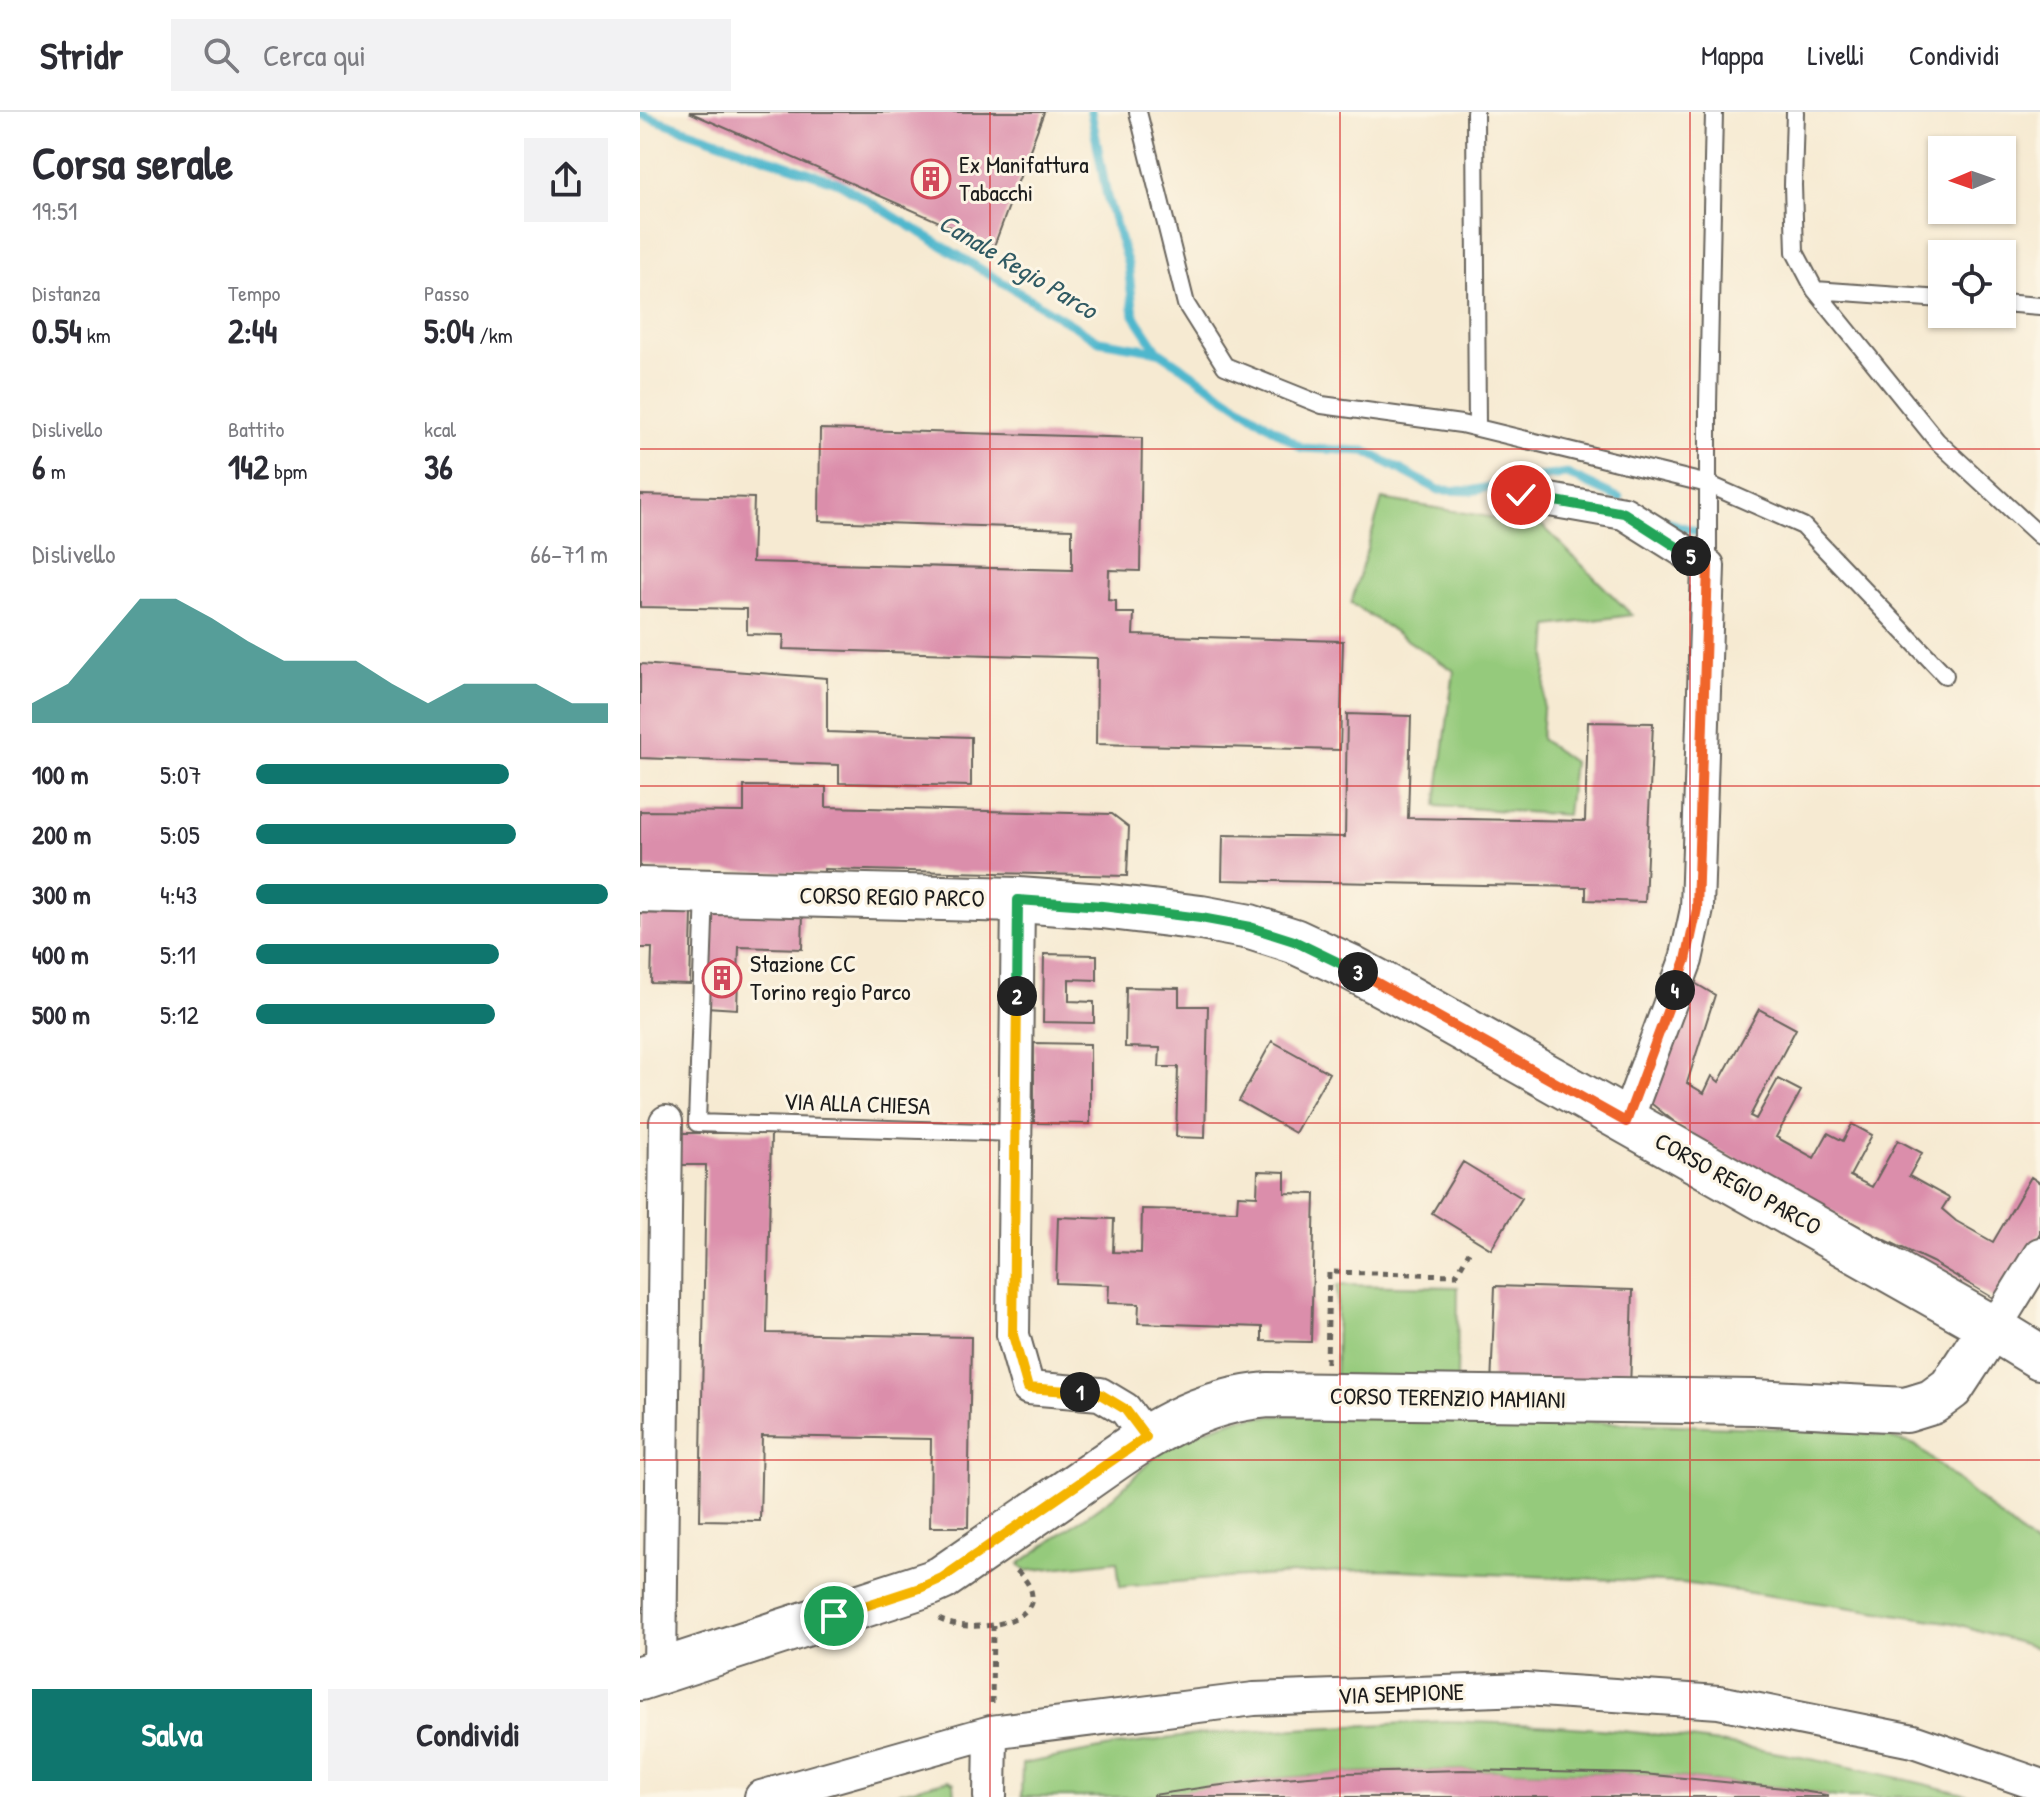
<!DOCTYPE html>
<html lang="it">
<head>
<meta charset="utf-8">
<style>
	body { margin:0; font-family:"Patrick Hand",sans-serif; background:#f2f2f3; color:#2b2b33; height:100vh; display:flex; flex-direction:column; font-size:30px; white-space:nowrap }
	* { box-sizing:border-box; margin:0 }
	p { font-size:26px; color:#7c7c81 }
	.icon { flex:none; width:44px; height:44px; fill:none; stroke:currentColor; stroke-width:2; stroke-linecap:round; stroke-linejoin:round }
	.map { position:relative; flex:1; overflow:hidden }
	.side { display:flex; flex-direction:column; background:#fff; width:640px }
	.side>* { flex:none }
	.needle { width:52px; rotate:268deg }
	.tools { position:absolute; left:1288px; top:24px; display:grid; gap:16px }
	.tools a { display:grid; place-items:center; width:88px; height:88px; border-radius:0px; background:#fff; box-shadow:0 2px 6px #0004; font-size:40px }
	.pin { position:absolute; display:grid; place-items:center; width:68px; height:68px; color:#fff; margin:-34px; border:4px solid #fff; border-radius:50%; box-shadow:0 2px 8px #0007 }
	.km { position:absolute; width:40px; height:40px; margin:-20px; border-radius:50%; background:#222; color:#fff; font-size:22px; line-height:40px; text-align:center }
	.round { display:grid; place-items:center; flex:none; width:84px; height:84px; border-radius:0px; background:#f2f2f3 }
	.head { display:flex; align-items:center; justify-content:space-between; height:136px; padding:0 32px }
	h1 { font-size:44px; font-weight:700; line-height:60px }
	.stats { display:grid; grid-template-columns:repeat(3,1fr); gap:12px; height:136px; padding:8px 32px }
	.stats div { display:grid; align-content:center }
	.stats b { font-size:34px; font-weight:700 }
	.stats small { font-size:22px; font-weight:400 }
	.stats p { font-size:22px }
	.chart { height:224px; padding:16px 32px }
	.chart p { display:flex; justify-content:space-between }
	.chart svg { width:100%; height:144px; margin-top:8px; fill:#0f766e; opacity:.7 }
	.primary-button { display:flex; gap:16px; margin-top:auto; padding:16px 32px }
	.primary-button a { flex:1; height:92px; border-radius:0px; background:#0f766e; color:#fff; font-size:32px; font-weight:700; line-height:92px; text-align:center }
	.primary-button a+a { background:#f2f2f3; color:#2b2b33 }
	ul { padding:0 32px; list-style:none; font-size:26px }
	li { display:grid; grid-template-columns:128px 96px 1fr; align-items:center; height:60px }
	li i { height:20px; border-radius:10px; background:#0f766e }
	header { display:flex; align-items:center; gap:48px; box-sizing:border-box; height:112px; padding:0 40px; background:#fff; border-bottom:2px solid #e1e1e2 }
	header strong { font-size:38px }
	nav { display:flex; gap:44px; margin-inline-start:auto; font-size:28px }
	.search { width:560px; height:72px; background:#f2f2f3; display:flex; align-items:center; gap:20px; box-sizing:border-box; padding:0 28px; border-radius:0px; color:#7c7c81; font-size:30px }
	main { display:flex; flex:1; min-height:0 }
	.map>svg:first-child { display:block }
</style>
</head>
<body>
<header>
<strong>Stridr</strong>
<div class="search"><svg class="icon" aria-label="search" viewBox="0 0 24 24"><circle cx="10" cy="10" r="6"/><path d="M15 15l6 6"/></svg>Cerca qui</div>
<nav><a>Mappa</a><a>Livelli</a><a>Condividi</a></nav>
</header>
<main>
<section class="side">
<div class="head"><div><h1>Corsa serale</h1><p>19:51</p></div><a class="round"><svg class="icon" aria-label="share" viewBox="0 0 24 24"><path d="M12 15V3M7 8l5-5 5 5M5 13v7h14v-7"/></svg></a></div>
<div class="stats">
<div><p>Distanza</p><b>0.54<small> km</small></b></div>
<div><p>Tempo</p><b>2:44</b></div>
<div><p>Passo</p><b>5:04<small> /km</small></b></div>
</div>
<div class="stats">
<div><p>Dislivello</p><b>6<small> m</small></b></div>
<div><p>Battito</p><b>142<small> bpm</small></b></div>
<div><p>kcal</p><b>36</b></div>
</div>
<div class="chart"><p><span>Dislivello</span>66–71 m</p>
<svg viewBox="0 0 160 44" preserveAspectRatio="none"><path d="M0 44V38L10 32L20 19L30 6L40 6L50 12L60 19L70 25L80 25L90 25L100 32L110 38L120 32L130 32L140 32L150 38L160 38V44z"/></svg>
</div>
<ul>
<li><b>100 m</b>5:07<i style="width:72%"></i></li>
<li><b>200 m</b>5:05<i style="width:74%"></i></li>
<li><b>300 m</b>4:43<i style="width:100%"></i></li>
<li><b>400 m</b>5:11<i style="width:69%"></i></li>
<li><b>500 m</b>5:12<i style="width:68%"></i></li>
</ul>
<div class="primary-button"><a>Salva</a><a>Condividi</a></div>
</section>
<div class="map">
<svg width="1400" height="1685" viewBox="0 0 1400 1685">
	<rect width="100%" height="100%" fill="#fcf5e5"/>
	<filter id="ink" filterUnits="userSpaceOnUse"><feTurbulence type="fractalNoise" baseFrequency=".0125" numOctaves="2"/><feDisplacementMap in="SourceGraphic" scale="16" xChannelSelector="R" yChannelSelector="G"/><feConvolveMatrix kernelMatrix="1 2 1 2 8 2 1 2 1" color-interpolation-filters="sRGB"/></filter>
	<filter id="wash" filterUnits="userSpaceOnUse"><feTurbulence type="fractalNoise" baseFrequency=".006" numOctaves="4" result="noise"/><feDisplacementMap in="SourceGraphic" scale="32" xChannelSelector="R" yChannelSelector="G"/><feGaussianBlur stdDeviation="1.8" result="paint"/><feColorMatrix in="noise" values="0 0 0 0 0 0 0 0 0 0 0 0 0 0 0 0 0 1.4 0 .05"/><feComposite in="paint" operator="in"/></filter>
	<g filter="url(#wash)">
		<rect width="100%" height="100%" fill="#f6ead2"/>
		<path fill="#95ca7c" stroke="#58734c" stroke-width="2" d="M742,387L903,414L992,503L909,514L901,627L933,650L927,703L796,694L814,559L711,491Z
			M697,1173L818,1175L817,1271L696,1268Z
			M684,1301L1210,1319L1243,1324L1275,1333L1400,1438V1537L1314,1511L1043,1471L740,1457L571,1467L480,1475L477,1449L385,1459L379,1452L474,1384L518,1342L558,1320L600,1306Z
			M806,1609C885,1612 964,1615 1043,1626C1142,1639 1240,1660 1336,1685H1197L1144,1676L1004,1662L824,1658L707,1661L631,1667L503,1685H381L382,1652L476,1634L561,1622Z
			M308,1668L314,1671L315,1685H242Z"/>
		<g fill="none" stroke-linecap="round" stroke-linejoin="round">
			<path stroke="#4fb7cd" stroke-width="9" d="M451,0L467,85L488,153L494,203L518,239L662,336L725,339L799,378L831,379L896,365L927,362L979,386
				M0,2L199,71L459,229L518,239
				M1018,405L1036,413L1059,420"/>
		</g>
		<g id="blocks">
			<path fill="#db8eab" d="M49,0H404L354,134Z
				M180,317L502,326L500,459L469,458L468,488L476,489V501H494L493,523L703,529L700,638L456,632L457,546L143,537L144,523L107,522V497L0,495V383L114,386L112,450L432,458V417L179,409Z
				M0,552L187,566V620L331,625V674L199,671V653L0,646Z
				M707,602L771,604L768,706L945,709L948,610L1013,611L1005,790L946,788V775L582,768L583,723L705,725Z
				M104,674L186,675V695L472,702L489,715L487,764L184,757V761L0,756V699L104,700Z
				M70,797L163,800L162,837L99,835L97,897L66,895Z
				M0,801L52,802L50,872L11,871L12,836H0Z
				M404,842L457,843V868L429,867V889L454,890V911L403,910Z
				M1053,870L1075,883L1047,971L1064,981L1072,964L1079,970L1119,897L1156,917L1110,1004L1116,1007L1138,967L1161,979L1136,1025L1174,1046L1188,1021L1203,1029L1212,1012L1232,1023L1210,1064L1232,1075L1258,1028L1282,1041L1269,1064L1309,1086L1302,1097L1316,1109L1353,1130L1391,1065L1400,1071V1121L1360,1190L1292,1150L1237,1124L1051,1023L1008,989Z
				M486,875L539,876V894H568L565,1026L536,1025L538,955H519L520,936L485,935Z
				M632,929L689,961L655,1021L599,989Z
				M394,931L450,932V1012L394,1011Z
				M37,1021H131L127,1221L331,1225L328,1415H290L291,1327L122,1324L120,1409L60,1408L66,1053H37Z
				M823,1050L882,1086L851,1137L792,1101Z
				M618,1059L645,1060V1081L675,1082L671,1230L622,1229V1215L498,1211L499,1192L468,1191L469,1173L416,1171L418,1105L474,1107L473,1140L501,1141L502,1097L597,1099L598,1083L617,1084Z
				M855,1174L993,1178L990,1279L851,1275Z
				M824,1658L1004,1662L1144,1676L1187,1683V1685H513V1683L566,1675L631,1667L707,1661Z"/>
		</g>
	</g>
	<g filter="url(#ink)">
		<use href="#blocks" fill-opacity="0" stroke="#68645c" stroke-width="2"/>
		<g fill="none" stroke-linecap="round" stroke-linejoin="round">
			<g stroke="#68645c" stroke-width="20">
				<path id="lane" d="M498,0L546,192L585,254L682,293L821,312L1068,372L1163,414L1305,563
					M835,0L837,316
					M1155,0L1153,73L1155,140L1175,178L1302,187
					M1175,178L1297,329L1400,424
					M1362,191L1400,194
					M1068,454V293L1074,0
					M65,780L57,1011L376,1021"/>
			</g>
			<g stroke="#68645c" stroke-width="36">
				<path id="street" d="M881,383L984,401L1068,454L1057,797L1046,848L986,1010
					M378,788L373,1223L388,1276L460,1282L485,1297L506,1325
					M1351,1215L1366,1197L1400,1142
					M20,1559L26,1010
					M121,1685L351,1620L614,1587L885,1577L1079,1590L1273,1629L1400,1673
					M350,1685L351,1620"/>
			</g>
			<g stroke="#68645c" stroke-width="48">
				<path id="secondary" d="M0,778L378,788L462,794L561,806L610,815L654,829L710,855L768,886L1351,1215L1400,1245
					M0,1566L291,1471L302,1466C344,1437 386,1408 428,1379C494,1334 544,1290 628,1283L1114,1290L1266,1298L1292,1290L1311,1276L1351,1215"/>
			</g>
			<path stroke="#68645c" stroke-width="5" stroke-dasharray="6 6" stroke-linecap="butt" d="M687,1251L689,1160L816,1163L829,1140
				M299,1507C334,1526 431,1507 375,1457
				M352,1591L353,1512"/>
			<use href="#lane" stroke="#fff" stroke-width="16"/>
			<use href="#street" stroke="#fff" stroke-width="32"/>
			<use href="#secondary" stroke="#fff" stroke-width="44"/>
		</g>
	</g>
	<g fill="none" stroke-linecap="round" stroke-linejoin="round" filter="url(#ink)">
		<g stroke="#fff" stroke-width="16">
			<path id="split-1" d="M194,1504L280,1476L302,1466L506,1325L485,1297L460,1282L440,1280"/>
		</g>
		<g stroke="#fff" stroke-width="16">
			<path id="split-2" d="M377,884L373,1223L388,1276L440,1280"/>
		</g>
		<g stroke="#fff" stroke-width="16">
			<path id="split-3" d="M377,884L378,788L462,794L561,806L610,815L654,829L718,860"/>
		</g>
		<g stroke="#fff" stroke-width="16">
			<path id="split-4" d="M718,860L986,1010L1035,878"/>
		</g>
		<g stroke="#fff" stroke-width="16">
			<path id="split-5" d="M1035,878L1046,848L1057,797L1068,454L1051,444"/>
		</g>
		<g stroke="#fff" stroke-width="16">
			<path id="split-6" d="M881,383L984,401L1051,444"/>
		</g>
		<use href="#split-1" stroke="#f5b400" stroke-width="10"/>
		<use href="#split-2" stroke="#f5b400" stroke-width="10"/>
		<use href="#split-3" stroke="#22a559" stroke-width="10"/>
		<use href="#split-4" stroke="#f0652b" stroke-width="10"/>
		<use href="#split-5" stroke="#f0652b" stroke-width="10"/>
		<use href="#split-6" stroke="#22a559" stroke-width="10"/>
	</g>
	<path fill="none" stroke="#d62828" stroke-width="2" stroke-opacity="0.55" d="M350,0V1685M700,0V1685M1050,0V1685M0,337H1400M0,674H1400M0,1011H1400M0,1348H1400"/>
	<defs>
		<g id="building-ring" transform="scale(2)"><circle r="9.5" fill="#fcf5e5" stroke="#d1495b" stroke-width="1.5"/><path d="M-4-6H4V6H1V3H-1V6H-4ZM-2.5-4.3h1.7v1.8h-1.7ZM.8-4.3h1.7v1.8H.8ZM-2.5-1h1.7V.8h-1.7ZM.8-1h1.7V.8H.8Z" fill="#d1495b"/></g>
	</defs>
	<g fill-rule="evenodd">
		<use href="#building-ring" x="291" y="67"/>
		<use href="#building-ring" x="82" y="866"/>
	</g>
	<g text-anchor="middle" stroke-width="6" stroke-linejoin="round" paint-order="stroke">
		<g font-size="24" fill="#1c1c1c" stroke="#fcf5e5" text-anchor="start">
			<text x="319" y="61">Ex Manifattura<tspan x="319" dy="28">Tabacchi</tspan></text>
			<text x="110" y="860">Stazione CC<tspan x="110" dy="28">Torino regio Parco</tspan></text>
		</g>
		<g font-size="24" fill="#1c1c1c" stroke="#fcf5e5">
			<text transform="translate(252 785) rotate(1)" y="8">CORSO REGIO PARCO</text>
			<text transform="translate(217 992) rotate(2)" y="8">VIA ALLA CHIESA</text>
			<text transform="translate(1098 1072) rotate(29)" y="8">CORSO REGIO PARCO</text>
			<text transform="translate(808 1286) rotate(1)" y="8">CORSO TERENZIO MAMIANI</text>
			<text transform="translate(761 1582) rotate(-2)" y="8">VIA SEMPIONE</text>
		</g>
		<g font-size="26" font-style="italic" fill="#305a63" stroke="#fcf5e5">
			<text transform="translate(378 154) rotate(31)" y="9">Canale Regio Parco</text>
		</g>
	</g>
</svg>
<div class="tools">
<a><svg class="needle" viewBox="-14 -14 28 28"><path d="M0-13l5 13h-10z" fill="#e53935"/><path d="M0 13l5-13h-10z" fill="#7c7c81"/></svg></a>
<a><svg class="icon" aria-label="locate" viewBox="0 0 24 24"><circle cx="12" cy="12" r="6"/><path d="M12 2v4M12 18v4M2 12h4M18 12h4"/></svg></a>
</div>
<div class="pin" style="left:194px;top:1504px;background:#1e9e55"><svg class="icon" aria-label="arrive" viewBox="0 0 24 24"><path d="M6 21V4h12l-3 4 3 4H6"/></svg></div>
<div class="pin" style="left:881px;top:383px;background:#d93025"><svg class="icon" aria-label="check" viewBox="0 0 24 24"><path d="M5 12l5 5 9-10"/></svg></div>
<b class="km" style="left:440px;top:1280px">1</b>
<b class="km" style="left:377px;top:884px">2</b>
<b class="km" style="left:718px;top:860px">3</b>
<b class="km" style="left:1035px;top:878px">4</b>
<b class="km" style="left:1051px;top:444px">5</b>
</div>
</main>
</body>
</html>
